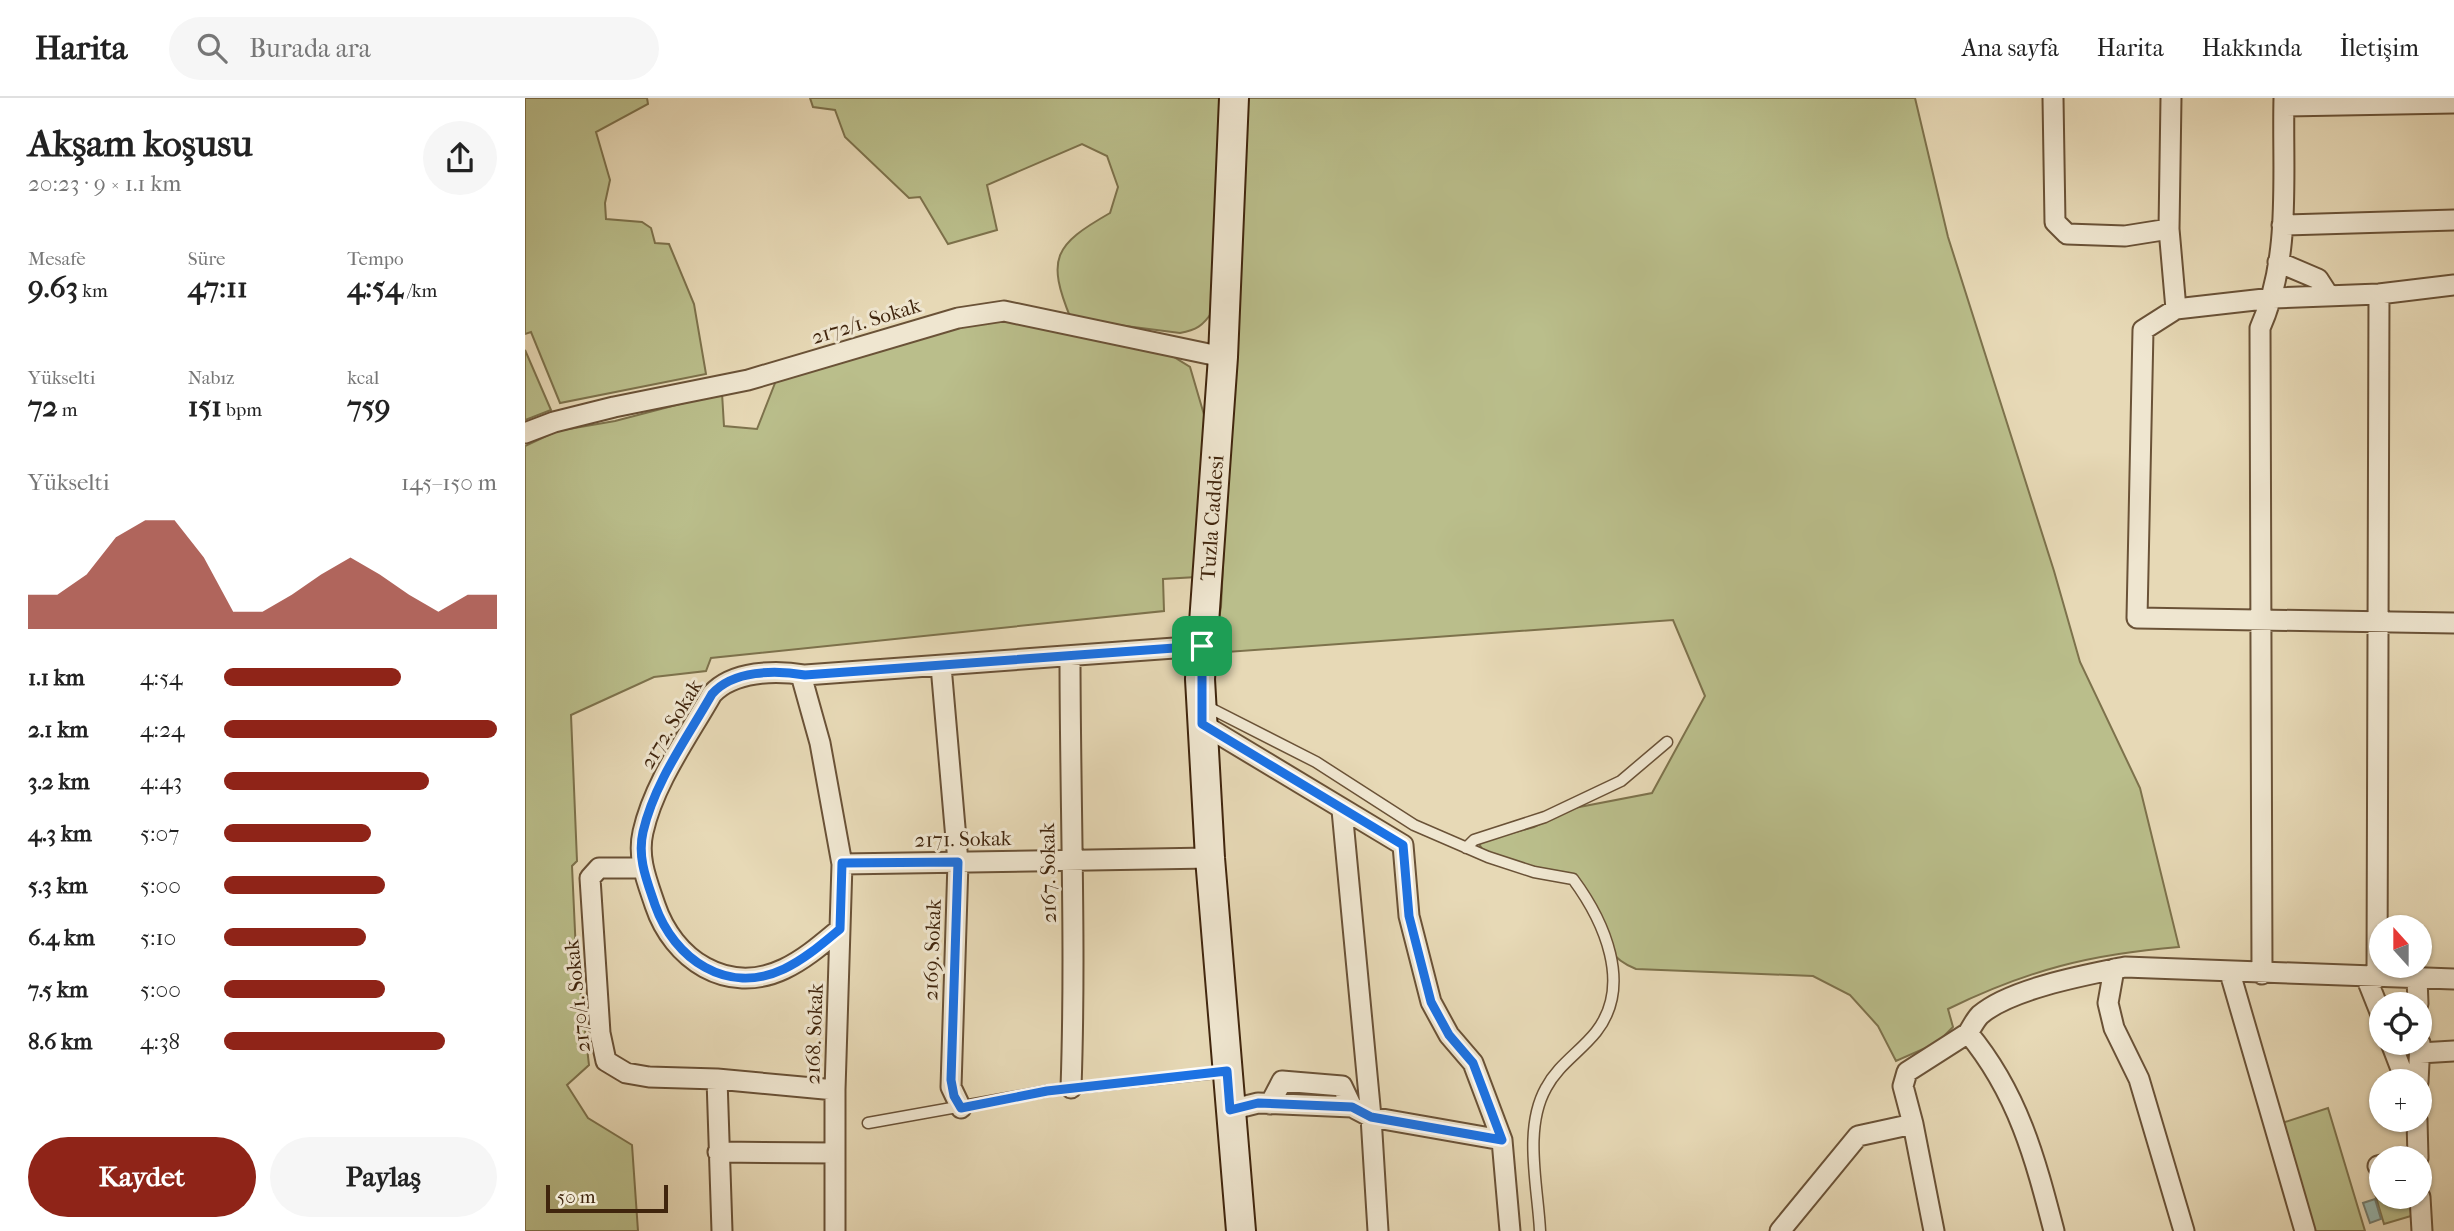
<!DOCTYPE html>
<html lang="tr">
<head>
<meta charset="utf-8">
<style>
	body { margin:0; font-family:"IM FELL French Canon",serif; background:#f6f6f6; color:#222; height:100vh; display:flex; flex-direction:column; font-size:26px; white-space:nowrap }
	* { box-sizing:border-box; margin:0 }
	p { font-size:23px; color:#767676 }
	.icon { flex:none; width:38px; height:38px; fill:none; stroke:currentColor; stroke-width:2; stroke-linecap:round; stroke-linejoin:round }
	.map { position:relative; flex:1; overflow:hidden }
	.drawer { display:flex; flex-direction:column; background:#fff; width:525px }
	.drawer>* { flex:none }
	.needle { width:46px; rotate:339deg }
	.controls { position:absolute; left:1844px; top:817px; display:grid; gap:14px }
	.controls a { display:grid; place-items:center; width:63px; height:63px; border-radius:50%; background:#fff; box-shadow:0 2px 5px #0004; font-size:35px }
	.scale { position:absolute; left:21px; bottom:18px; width:122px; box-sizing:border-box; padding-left:7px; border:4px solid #40250d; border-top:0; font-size:19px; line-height:24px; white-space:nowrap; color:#40250d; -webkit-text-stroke:5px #efe6d0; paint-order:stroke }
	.pin { position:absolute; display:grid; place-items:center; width:60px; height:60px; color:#fff; margin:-30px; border-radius:14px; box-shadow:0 4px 10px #0006 }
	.round { display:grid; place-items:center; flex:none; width:74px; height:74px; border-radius:37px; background:#f6f6f6 }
	.head { display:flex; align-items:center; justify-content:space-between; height:119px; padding:0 28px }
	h1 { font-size:38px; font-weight:800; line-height:52px }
	.stats { display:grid; grid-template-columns:repeat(3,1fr); gap:10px; height:119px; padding:7px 28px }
	.stats div { display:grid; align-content:center }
	.stats b { font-size:30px; font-weight:800 }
	.stats small { font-size:19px; font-weight:400 }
	.stats p { font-size:19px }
	.chart { height:196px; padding:14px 28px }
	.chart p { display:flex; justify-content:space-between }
	.chart svg { width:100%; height:126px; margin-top:7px; fill:#8f2418; opacity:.7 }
	.cta { display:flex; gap:14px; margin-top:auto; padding:14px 28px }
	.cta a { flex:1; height:80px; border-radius:42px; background:#8f2418; color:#fff; font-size:28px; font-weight:800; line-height:80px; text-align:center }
	.cta a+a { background:#f6f6f6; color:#222 }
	ul { padding:0 28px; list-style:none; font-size:23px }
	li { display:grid; grid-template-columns:112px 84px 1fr; align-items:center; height:52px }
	li i { height:18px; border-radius:9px; background:#8f2418 }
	header { display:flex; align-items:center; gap:42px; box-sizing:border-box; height:98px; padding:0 35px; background:#fff; border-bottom:2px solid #e0e0e0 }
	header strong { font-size:33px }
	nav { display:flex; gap:38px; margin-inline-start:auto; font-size:24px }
	.search { width:490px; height:63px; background:#f6f6f6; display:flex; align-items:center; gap:18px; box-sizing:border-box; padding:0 24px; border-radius:38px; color:#767676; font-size:26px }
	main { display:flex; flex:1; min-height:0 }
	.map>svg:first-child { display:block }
</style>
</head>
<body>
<header>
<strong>Harita</strong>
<div class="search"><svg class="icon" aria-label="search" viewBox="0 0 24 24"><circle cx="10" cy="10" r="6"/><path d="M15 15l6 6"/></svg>Burada ara</div>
<nav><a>Ana sayfa</a><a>Harita</a><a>Hakkında</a><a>İletişim</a></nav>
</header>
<main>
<section class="drawer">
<div class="head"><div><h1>Akşam koşusu</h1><p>20:23 · 9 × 1.1 km</p></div><a class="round"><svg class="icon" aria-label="share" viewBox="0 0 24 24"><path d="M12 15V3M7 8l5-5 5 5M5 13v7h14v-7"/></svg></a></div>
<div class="stats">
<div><p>Mesafe</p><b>9.63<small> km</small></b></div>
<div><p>Süre</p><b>47:11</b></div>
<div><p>Tempo</p><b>4:54<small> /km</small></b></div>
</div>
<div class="stats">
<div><p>Yükselti</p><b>72<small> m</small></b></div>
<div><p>Nabız</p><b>151<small> bpm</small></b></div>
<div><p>kcal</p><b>759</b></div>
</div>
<div class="chart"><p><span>Yükselti</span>145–150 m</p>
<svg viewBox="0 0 160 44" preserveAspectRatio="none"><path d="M0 44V32L10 32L20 25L30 12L40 6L50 6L60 19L70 38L80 38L90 32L100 25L110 19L120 25L130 32L140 38L150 32L160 32V44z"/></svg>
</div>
<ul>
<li><b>1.1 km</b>4:54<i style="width:65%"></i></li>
<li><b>2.1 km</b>4:24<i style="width:100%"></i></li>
<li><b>3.2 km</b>4:43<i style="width:75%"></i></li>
<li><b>4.3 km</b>5:07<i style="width:54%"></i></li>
<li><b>5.3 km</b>5:00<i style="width:59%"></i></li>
<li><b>6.4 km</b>5:10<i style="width:52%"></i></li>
<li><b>7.5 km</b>5:00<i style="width:59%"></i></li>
<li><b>8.6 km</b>4:38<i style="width:81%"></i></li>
</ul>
<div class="cta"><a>Kaydet</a><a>Paylaş</a></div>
</section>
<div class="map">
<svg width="1929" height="1133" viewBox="0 0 1929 1133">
	<rect width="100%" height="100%" fill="#e7d9b6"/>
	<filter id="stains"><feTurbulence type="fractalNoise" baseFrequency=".00286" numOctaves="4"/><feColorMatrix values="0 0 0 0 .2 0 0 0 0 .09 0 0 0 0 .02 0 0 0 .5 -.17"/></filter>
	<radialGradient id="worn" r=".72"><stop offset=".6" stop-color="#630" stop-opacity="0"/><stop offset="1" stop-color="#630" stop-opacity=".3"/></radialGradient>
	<path fill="#babe8b" stroke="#7d724c" stroke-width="2" d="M0,0H122L123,6L71,34L85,82L80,105L81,121L117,124L126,130L130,145L144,146L169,206L181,276L35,305L6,234L0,236Z
		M285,0H701L687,214C678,228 671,232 655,235L546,221C521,160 529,147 585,115L593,89L582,58L557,46L462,87L472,132L423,146L395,99L384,100L320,39L310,12L288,9Z
		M720,0H1390L1423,139L1529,473L1555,564L1615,690L1654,849C1566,856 1503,872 1423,911L1428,929L1412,945L1371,963L1353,928L1325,897L1288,878L1111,871C1066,853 1077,814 1046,784C1023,762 966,772 954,746L957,743L1009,729L1044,711L1127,695L1180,598L1148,522L688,555L696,509Z
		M488,222L644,256L665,269L680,320L672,479L638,481L639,513L186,560L181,573L129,579L46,617L52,763L47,768L51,855L64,967L42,987L63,1020L107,1047L113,1133H0V348L32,333L90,323L197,295L199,328L232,331L252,280L455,224Z
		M0,252L26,312L0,322Z
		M1803,1010L1840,1133H1788L1783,1109L1754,1026Z
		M1857,1094V1099H1886V1118L1859,1126L1850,1096Z"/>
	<path fill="#97b9b3" stroke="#747e71" stroke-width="2" d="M1850,1101L1856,1121L1845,1125L1838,1105Z"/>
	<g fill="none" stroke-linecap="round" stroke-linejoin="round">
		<g stroke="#6a5237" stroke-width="13">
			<path id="lane" d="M679,607L791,664L889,727L963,759L1009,774L1048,781C1079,823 1108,887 1071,934C1055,954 1033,967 1021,990C998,1031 1013,1089 1015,1133
				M941,750L949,742L1020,719L1096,683L1142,644
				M343,1025L522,993L699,974"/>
		</g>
		<g stroke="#6a5237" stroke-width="23">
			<path id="street" d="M1528,0L1530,124L1542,136L1600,138L1644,131
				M1646,0L1644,131L1651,211
				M1759,8L1929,5
				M1757,127L1929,122
				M1753,164L1793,181L1804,198
				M1929,187L1854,196L1748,200L1651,211L1618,232L1612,520L1929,525
				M0,335L29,324L89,309L223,282L433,220L479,213L698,259
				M545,558C545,702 551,847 546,990
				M416,568L433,764L426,989L436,1010
				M276,577L295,645L317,766L310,992V1133
				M677,626L878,747L884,818L906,904L924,937L948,965L977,1042L985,1133
				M817,712L846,1019L853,1133
				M317,766L685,760
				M118,770H74L65,780L75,935L81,963L101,975L124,979L192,981L310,992
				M315,831C297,846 280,861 259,871C202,898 148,861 130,807C122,783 112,760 118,734C129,685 162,640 187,596C208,573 250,572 280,577L677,548
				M1589,871L1583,905L1589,930L1614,981L1659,1133
				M1705,875L1780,1133
				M1737,876L1735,230C1767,159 1757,76 1759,0
				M1841,879L1857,919
				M1852,880L1854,196
				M1892,880L1893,906
				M1866,945L1881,984
				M1895,955L1929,953
				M192,981L197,1133
				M1893,984L1895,945
				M745,1006L757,983L817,988L827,1009
				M705,1012L733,1005L827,1009L846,1019L977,1042
				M1892,1022L1893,1060
				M1388,1026L1378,988L1382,974L1443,935
				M193,1054L309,1055
				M1874,1060L1893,1058
				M1853,1068L1857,1067
				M1895,1099L1897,1133
				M1255,1133L1333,1038L1388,1026L1409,1133
				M1529,1133C1510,1060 1493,995 1443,935C1447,929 1450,922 1455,917C1485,891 1560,877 1600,869L1929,881"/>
		</g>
		<g stroke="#40250d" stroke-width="32">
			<path id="secondary" d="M709,0L698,259L675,581L685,760L716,1133"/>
		</g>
		<use href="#lane" stroke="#efe6d0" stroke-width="10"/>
		<use href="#street" stroke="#efe6d0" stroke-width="19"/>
		<use href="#secondary" stroke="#efe6d0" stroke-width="28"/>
	</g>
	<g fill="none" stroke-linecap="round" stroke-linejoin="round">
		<g stroke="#fff" stroke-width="14">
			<path id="route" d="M677,548V626L878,747L884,818L906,904L924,937L948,965L977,1042L846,1019L827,1009L733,1005L705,1012L702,973L522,993L436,1010L429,998L426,982L433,764L317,765L315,831C297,846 280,861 259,871C202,898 149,861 130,807C122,783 112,760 118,734C129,685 162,640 187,596C208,572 250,572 280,577Z"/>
		</g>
		<use href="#route" stroke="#1a73e8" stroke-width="9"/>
	</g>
	<g text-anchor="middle" stroke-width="6" stroke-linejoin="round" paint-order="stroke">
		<g font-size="21" fill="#40250d" stroke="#efe6d0">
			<text transform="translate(341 223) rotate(-17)" y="7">2172/1. Sokak</text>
			<text transform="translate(687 420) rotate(-86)" y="7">Tuzla Caddesi</text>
			<text transform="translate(146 626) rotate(-59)" y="7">2172. Sokak</text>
			<text transform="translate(438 741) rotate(-1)" y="7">2171. Sokak</text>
			<text transform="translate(523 775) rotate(-91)" y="7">2167. Sokak</text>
			<text transform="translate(407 852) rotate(-88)" y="7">2169. Sokak</text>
			<text transform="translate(52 898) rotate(-96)" y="7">2170/1. Sokak</text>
			<text transform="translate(289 936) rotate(-88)" y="7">2168. Sokak</text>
		</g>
	</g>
	<rect width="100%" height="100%" filter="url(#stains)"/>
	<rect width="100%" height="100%" fill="url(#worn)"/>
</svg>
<div class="controls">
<a><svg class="needle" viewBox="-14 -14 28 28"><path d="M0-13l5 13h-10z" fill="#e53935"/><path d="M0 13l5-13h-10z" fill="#767676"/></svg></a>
<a><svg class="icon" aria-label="locate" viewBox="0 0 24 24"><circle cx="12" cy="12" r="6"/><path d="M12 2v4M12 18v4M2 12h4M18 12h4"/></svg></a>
<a>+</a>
<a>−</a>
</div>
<div class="scale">50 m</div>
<div class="pin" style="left:677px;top:548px;background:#1e9e55"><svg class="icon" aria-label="arrive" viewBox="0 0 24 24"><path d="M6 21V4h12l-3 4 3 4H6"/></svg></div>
</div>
</main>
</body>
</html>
